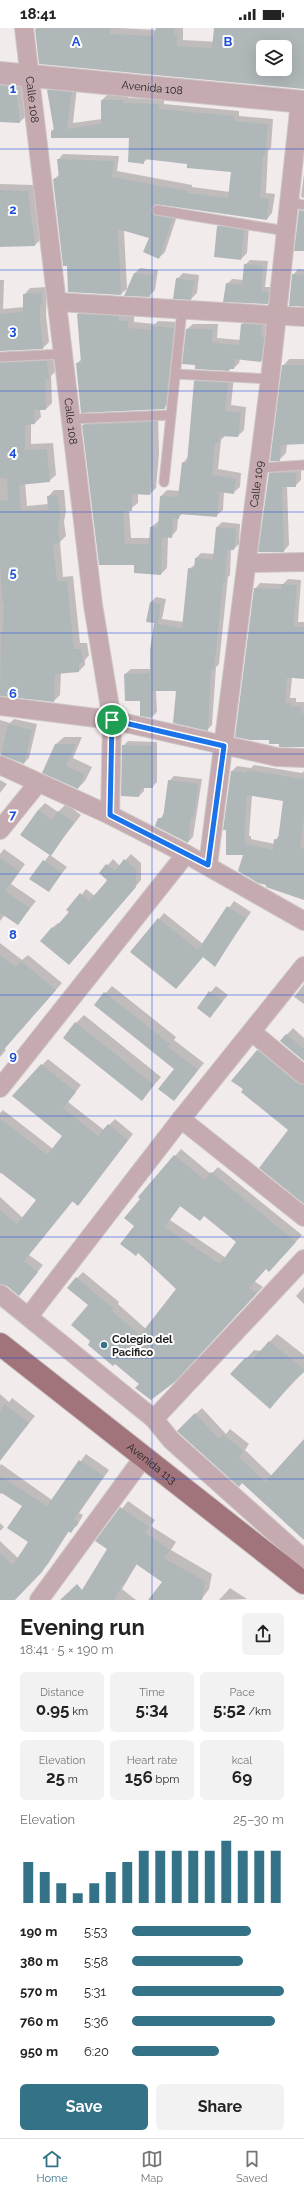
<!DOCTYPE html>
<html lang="en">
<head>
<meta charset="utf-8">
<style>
	body { margin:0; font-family:Raleway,sans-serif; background:#f2f2f2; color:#222; height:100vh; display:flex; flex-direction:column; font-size:15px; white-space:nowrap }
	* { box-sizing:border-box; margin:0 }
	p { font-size:13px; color:#767676 }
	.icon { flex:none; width:22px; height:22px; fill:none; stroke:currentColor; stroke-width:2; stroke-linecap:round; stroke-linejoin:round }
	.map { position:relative; height:1572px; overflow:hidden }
	.side { display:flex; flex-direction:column; background:#fff; flex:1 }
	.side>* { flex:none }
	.controls { position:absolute; left:256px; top:12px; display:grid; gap:8px }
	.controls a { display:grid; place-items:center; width:36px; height:36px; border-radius:6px; background:#fff; box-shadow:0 4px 16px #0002; font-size:20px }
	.pin { position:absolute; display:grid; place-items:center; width:34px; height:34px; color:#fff; margin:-17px; border:2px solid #fff; border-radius:50%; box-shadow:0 1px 4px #0007 }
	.round { display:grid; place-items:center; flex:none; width:42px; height:42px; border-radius:6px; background:#f2f2f2 }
	.headline { display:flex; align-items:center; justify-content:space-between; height:68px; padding:0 20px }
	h1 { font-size:22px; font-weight:700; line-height:30px }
	.stats { display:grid; grid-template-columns:repeat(3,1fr); gap:6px; height:68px; padding:4px 20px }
	.stats div { display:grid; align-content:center; border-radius:6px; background:#f2f2f2; text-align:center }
	.stats b { font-size:17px; font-weight:700 }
	.stats small { font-size:11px; font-weight:400 }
	.stats p { font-size:11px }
	.chart { height:112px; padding:8px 20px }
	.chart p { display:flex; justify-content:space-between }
	.chart svg { width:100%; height:72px; margin-top:4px; stroke:#347287; stroke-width:6 }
	.button { display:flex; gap:8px; margin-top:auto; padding:8px 20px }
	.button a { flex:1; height:46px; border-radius:6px; background:#347287; color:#fff; font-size:16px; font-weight:700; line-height:46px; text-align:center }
	.button a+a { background:#f2f2f2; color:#222 }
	ul { padding:0 20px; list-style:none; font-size:13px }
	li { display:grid; grid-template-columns:64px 48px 1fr; align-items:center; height:30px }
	li i { height:10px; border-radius:5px; background:#347287 }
	.status { display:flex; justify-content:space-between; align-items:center; height:28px; padding:0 20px; background:#fff; direction:ltr }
	.status svg { height:11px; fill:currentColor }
	.tab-bar { display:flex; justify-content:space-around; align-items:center; height:56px; border-top:1px solid #e0e0e0; background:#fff; font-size:11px; color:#767676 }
	.tab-bar a { display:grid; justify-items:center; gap:2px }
	.tab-bar .on { color:#347287 }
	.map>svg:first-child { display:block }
</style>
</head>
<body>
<div class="status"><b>18:41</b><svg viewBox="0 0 49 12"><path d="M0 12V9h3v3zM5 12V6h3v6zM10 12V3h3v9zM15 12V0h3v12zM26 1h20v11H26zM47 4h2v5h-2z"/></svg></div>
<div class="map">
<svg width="304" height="1572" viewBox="0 0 304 1572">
	<rect width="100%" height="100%" fill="#f2ebec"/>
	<path fill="#0003" fill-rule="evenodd" d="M36,0H118L156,2V0H183V12L276,17L252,0H304V60L40,35ZM263,19H285V41H263Z
		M0,46L24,51L28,86L20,94L0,93Z
		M54,57L77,59L73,95L102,91V72L108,66H128V70L164,71V76L239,83V88L273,91L271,120L268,123L266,165L275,166L272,185L267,191L157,176L159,181L178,185L165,224L159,230L150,210L124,202L127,261L121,266L68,237L54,151L60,146L58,132L63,126L119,128L117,143L192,157V159L230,164L232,144L188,135L148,130L143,135L130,109L52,103L54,100L48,62Z
		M304,145V170L301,169Z
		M0,156L34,157L41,211L35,217L0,218Z
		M224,193L249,197L247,225L241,231L218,198Z
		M250,232L268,233L265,259H273L272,270L267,275L227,256L232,251L244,252L245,237Z
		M140,240L158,242L155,262L149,268L135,245Z
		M298,241L304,242V279L290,277L293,247Z
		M183,245L199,247L197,265L191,271L177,251Z
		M0,252H4L3,281L24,279V267L30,260L47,259L46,287L49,314L43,320L0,322Z
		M84,280L125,283V288H134V294L155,296L158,293L180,294L170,374L164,380L77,335L82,331L78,286Z
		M248,291L267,292L266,303H269L267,327L261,333L240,331L239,335L234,340L187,301L193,296H218L217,310L241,312L242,296Z
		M0,323L1,326L53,328L55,344L51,348L52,375L46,381H40L41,389L35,395H31V416L53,415L56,447L49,453L25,455L27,478L48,476V469L54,462H64L66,483L64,494L66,508L60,514L63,549L73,548L80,615H87L89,627L85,632V637L79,643L61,644L60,667L54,673L0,666Z
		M289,331H304V415L287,416L286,425L279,432L283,338Z
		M201,347L234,349L231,377L246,379L244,402L238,408H225L221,412L218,441L241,445L240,459L233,465L224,464L223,482L216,488L183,485L178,490L177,502L171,509L168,508L167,540L161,546L135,536H100L83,397L89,391L158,388L159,426L156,460L150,466H138V475L129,482L131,510H150L151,499L159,493L161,468L167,462L180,463L183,435L188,429L195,353Z
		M275,440H301V452L295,458H287L289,517L284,523L270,446Z
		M222,494L240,496L239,516L234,521H231L230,547L228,549L219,636L216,639L212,697L207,702L177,662H156L157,684L152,689L125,646L131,641H151L155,594L151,574L156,569L166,571L162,591L184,594L189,541L196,536V530L201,525L215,526L217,499Z
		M288,551L301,552L298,594H304V651L292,650L290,670H296V674H304V718H280L255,561L260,555L283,556Z
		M14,691L37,696L29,730L24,735L0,725V692L10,695Z
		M64,709H82L73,730L92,739L85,753L78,760L44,744L56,716Z
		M128,713L157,714V754L152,759H144V763L139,768L123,718Z
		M254,737L302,745L304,743V871L267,856L244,826L232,743L237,738L251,740ZM252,767L284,772L279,808L275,812V816L251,811V808H249Z
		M174,748L202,751L193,809L188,814L156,798L164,785L169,753Z
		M0,752L7,756L0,765Z
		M45,775L58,784L66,776L81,787L50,827L67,839L48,863L31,851L50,826L38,782Z
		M4,821L25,836L11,856L36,873L18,896L5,887L0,893V826Z
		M131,826L141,835V852L75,930L52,900L58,895L60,896L86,861L95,868L108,851L101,845L113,831L120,838Z
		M234,873L251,884L215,937L203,928L132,924L164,885L203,916Z
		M0,915L22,932L28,927L62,955L4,1020L6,1022L0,1029Z
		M304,956V976L294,969Z
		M112,958L176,1009L174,1012L204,1035L174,1072L175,1041L95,977Z
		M216,958L228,967L210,988L198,979Z
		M84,987L161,1049L142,1071L76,995Z
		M293,1000L304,1010V1032L281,1013Z
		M264,1016L304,1049V1175L289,1102L233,1052Z
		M48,1031L81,1057L68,1074L104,1102L115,1091L133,1106L84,1170L73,1173L29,1227L43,1237L25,1260L0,1254V1169L23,1190L37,1172L2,1144L0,1146V1085L3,1082L53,1121L63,1108L42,1037Z
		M181,1121L211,1146L218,1139L302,1207L275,1237L266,1240L254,1253L263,1259L182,1345L141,1356L92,1313L89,1277L77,1250L83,1244L119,1274L118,1276L146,1301L177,1261L136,1198L175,1128ZM181,1177L204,1187L237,1214L226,1230L170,1192Z
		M304,1259V1276L296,1268Z
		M277,1306L304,1327V1343L270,1380L246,1331L254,1322L261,1323Z
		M0,1366L9,1374L12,1370L35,1388L0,1431Z
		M202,1380L226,1406L230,1401L249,1416L245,1422L272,1448L304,1412V1511L242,1454L178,1403Z
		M86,1426L109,1442L79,1485L83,1487L77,1498L69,1503L48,1536L14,1572H4L0,1568V1513L18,1530L29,1513L23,1478L3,1465L0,1466V1438L1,1436L52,1472Z
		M128,1473L155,1492L151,1498L176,1514L171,1522L212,1546L209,1561L201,1572H150L163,1554L137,1536L122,1561L136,1572H96L108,1521L97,1513Z
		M0,1495L4,1499L0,1503Z
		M230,1560L247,1571L219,1572Z"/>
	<path fill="#b0b7b9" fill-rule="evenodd" d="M41,0H110V6L154,8L156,0H174V7H177V18L212,20L214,0H304V61L39,36L35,1ZM263,19H285V41H263Z
		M0,58L16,59L20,95L0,94Z
		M47,62L72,64L67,101L101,96V72H123V75L159,76V81L234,88V93L268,96L265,127H263L260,170L269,171L267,192L155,176L151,181L154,187L173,191L159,231L143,224L149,210L118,201L121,267L68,264L67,238H63L53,151L59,150L57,131L114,133L112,149L187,163V165L228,170L231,144L187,140V136L144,131V136L128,134L129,110H51V103L54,102Z
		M0,162L28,163L35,218L0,219Z
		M299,182L304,183V223H294Z
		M217,198L244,202L241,232L214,229Z
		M244,236L263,238L261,263L269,264L268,276L223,274L226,255L242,257Z
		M134,245L153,247L150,269L124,268Z
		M292,246L304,247V278H289Z
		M176,250L194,253L191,272L173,271Z
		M42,265V277L40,278V293L43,321L0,323V286L23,284V266Z
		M77,286L119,288V293H128V300L151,302V298L174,300L165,381L81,385L76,335H81Z
		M241,296L262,297L261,309H264L261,334L235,331L234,341H230L229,343L195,341V337L182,336L186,301H213L212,315L239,317Z
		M47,333L49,351H45L46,382H34L35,396L25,397V422L47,421L50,454L19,457L21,483L48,482L47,468L58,467L60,490L58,501L60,515L53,516L57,554L67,553L74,621H81L83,635H79V644L55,646L54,674L0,668L1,604H3L4,574H2L0,530V473L8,472L7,450H0V335Z
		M282,337H304V416L281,417L280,433H270Z
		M194,353L228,355L225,383L241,385L238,409L220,408L219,415H215L212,447L236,451L234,466L219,464L217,489L179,486V491L173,490L172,510L162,509L161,547L134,545V537H99L82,397L152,394L153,433L150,467L132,466V483H123L125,516H149L150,499H158L160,468L178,469L182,434L187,435Z
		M269,445H296V459H282L284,524H258Z
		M216,499L236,501L234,522H227L225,554H223L214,642H211L208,703L173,695L176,663H152V690L140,688V673H125L124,646L150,645V622L154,595L146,594L150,574L161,576L158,596L182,600L188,540L194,541L195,530L213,531Z
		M281,556L297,557L293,599H304V650H287L285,675H291V679H301V685H304V719H279V716H269V712H250L235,709L254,560L281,561Z
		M8,696L32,702L24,736L1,727Z
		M55,716H76L66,738L85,746L78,761L42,745Z
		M122,717L152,718L153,760H140L139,769L121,768Z
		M247,742L304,751V789L300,820L304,821V872L266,859V857L258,855L238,843L243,827H226V802H223L231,743L247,745ZM247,767L283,773L278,812L274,811L273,822L246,816V814L244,813Z
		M168,752L198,756L194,789H191L188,815L155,798L158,790H163Z
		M38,782L52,792L58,783L74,794L51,828L20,807Z
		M0,830L19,843L5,863L30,880L18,897L0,885Z
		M124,831L136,841V859L69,937L40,913L52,899L54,901L69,884L66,882L80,865L89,873L106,854L107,852L99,845L106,836L115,843Z
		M43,832L62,845L49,864L29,851Z
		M227,878L246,890L215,939L203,929L176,961L130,924L158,890L198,922Z
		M0,927L16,939L21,933L56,962L0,1026Z
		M209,963L223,973L210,990L197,980Z
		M104,964L170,1016L168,1019L198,1042L174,1073L158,1061L174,1041L94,977Z
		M75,994L154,1057L142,1073L63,1010Z
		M286,1006L304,1021V1033L280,1013Z
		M257,1022L297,1055L304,1057V1176L259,1140L288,1102L241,1064L243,1061L231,1053Z
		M41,1036L76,1064L63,1080L98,1108L108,1096L128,1112L78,1178L72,1173L24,1233L38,1244L19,1268L7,1258L0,1256V1182L17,1196L36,1172L0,1144V1090L47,1127L62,1108L12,1068Z
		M174,1127L205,1152L211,1144L296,1214L269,1244L266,1241L249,1260L257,1265L176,1353L151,1372L135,1360L139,1356L115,1336L113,1338L88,1317L90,1313L71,1297L88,1277L67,1260L76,1249L114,1281L112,1283L140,1307L176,1261L138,1225L136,1228L120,1216L134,1198L124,1190L140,1171L138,1169ZM180,1178L200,1193L204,1188L236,1214L220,1236L164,1199Z
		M269,1313L304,1341V1344L288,1359L270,1381L230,1346L245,1330L253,1331Z
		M5,1376L29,1395L0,1433V1383Z
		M195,1385L219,1411L223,1407L244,1423L239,1429L265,1454L304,1411V1512L242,1455L239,1459L179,1405L177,1403Z
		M79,1432L104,1448L74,1491L78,1494L71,1505L68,1503L42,1544L15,1572H0V1525L13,1537L28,1514L7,1500L22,1478L0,1464V1448L47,1478Z
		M120,1479L149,1499L145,1505L170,1522L164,1530L205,1553L202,1572H148L162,1554L136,1536L114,1572H60L77,1556L82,1562L107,1521L95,1513Z"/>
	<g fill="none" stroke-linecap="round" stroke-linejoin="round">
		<g stroke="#cdc7c7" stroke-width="11">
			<path id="service" d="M290,174L304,177
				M157,182L286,203
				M0,329L63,326
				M176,346L270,351
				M71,391L171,387
				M259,440L304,437
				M164,454L182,282"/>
		</g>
		<g stroke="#cdc7c7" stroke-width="20">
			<g id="minor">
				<path id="s1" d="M24,0L93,577L112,692L110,787"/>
				<path d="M58,274L304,289"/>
				<path d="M248,535L304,534"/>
				<path d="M0,678L112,692L277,729L304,730"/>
				<path d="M0,737L110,787L186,826L304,893"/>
				<path d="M0,802L38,755"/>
				<path id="s2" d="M208,837L270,351L300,74"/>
				<path d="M252,1004L304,1047"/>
				<path d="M0,1060L186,826"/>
				<path d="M181,1091L304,1189"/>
				<path d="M0,1266L154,1391L171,1412L304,1531"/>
				<path d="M29,1288L181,1091L304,938"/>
				<path d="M154,1391L304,1231"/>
				<path d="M39,1572L143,1430"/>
			</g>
		</g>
		<g stroke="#cdc7c7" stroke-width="24">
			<g id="tertiary">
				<path id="s3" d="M0,45L304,74"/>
			</g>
		</g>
		<g stroke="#cdc7c7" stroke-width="24">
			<g id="primary">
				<path id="s4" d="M0,1316L304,1555"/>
			</g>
		</g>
		<use href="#service" stroke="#c5abaf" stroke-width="9"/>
		<use href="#minor" stroke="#c5abaf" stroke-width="18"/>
		<use href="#tertiary" stroke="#c5abaf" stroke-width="22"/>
		<use href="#primary" stroke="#a0747a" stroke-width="22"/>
	</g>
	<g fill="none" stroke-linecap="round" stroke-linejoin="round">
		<g stroke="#fff" stroke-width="8">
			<path id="route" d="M112,692L224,718L208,837L110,787Z"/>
		</g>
		<use href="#route" stroke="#1a73e8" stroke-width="5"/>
	</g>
	<path fill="none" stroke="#1d4ed8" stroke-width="1" stroke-opacity="0.55" d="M152,0V1572M0,121H304M0,242H304M0,363H304M0,484H304M0,605H304M0,726H304M0,846H304M0,967H304M0,1088H304M0,1209H304M0,1330H304M0,1451H304"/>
	<circle fill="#347287" stroke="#fff" stroke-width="1.5" cx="104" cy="1317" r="4"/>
	<g text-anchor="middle" stroke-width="4" stroke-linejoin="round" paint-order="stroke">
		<g font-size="11" fill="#242121" stroke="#fff">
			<text dy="4" stroke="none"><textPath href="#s3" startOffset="153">Avenida 108</textPath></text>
			<text dy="4" stroke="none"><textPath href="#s1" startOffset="72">Calle 108</textPath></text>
			<text dy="4" stroke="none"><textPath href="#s1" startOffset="396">Calle 108</textPath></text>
			<text dy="4" stroke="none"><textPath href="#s2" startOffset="384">Calle 109</textPath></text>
			<text dy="4" stroke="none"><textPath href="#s4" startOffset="193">Avenida 113</textPath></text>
		</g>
		<g font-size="11" font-weight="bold" fill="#242121" stroke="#fff" text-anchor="start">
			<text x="112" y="1315">Colegio del<tspan x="112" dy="13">Pacifico</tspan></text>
		</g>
	</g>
	<g font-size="13" text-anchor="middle" font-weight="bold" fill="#1d4ed8" stroke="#fff" stroke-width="4" stroke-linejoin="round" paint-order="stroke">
		<text x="76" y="18">A</text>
		<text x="228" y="18">B</text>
		<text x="13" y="65">1</text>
		<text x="13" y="186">2</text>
		<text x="13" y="307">3</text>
		<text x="13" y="428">4</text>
		<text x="13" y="549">5</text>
		<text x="13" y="670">6</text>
		<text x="13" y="791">7</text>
		<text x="13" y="911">8</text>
		<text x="13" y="1032">9</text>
	</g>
</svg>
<div class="controls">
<a><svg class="icon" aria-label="layers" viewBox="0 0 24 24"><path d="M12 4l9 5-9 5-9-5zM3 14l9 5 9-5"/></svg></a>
</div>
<div class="pin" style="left:112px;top:692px;background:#1e9e55"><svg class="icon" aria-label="arrive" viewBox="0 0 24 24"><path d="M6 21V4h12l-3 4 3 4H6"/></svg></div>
</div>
<section class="side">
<div class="headline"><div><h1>Evening run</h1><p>18:41 · 5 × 190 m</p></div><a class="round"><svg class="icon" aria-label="share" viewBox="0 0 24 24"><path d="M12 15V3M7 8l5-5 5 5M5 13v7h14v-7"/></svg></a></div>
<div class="stats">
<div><p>Distance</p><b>0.95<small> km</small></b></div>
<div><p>Time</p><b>5:34</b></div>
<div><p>Pace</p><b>5:52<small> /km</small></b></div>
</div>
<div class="stats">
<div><p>Elevation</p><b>25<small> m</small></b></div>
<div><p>Heart rate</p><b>156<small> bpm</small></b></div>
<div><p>kcal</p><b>69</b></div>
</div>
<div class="chart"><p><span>Elevation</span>25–30 m</p>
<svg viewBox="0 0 160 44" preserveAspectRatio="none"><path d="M5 44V19M15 44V25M25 44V32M35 44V38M45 44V32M55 44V25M65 44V19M75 44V12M85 44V12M95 44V12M105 44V12M115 44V12M125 44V6M135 44V12M145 44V12M155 44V12"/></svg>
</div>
<ul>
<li><b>190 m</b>5:53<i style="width:78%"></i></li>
<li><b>380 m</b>5:58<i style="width:73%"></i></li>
<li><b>570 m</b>5:31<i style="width:100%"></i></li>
<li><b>760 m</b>5:36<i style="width:94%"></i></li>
<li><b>950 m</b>6:20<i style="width:57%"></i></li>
</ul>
<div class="button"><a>Save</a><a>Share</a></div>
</section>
<nav class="tab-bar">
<a class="on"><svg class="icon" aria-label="home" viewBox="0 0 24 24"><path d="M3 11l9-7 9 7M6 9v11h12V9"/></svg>Home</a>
<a><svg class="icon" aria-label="map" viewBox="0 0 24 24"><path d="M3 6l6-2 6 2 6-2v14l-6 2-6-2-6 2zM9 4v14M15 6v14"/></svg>Map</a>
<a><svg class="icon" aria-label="saved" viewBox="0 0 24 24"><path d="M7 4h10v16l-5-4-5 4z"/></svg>Saved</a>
</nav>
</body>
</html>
